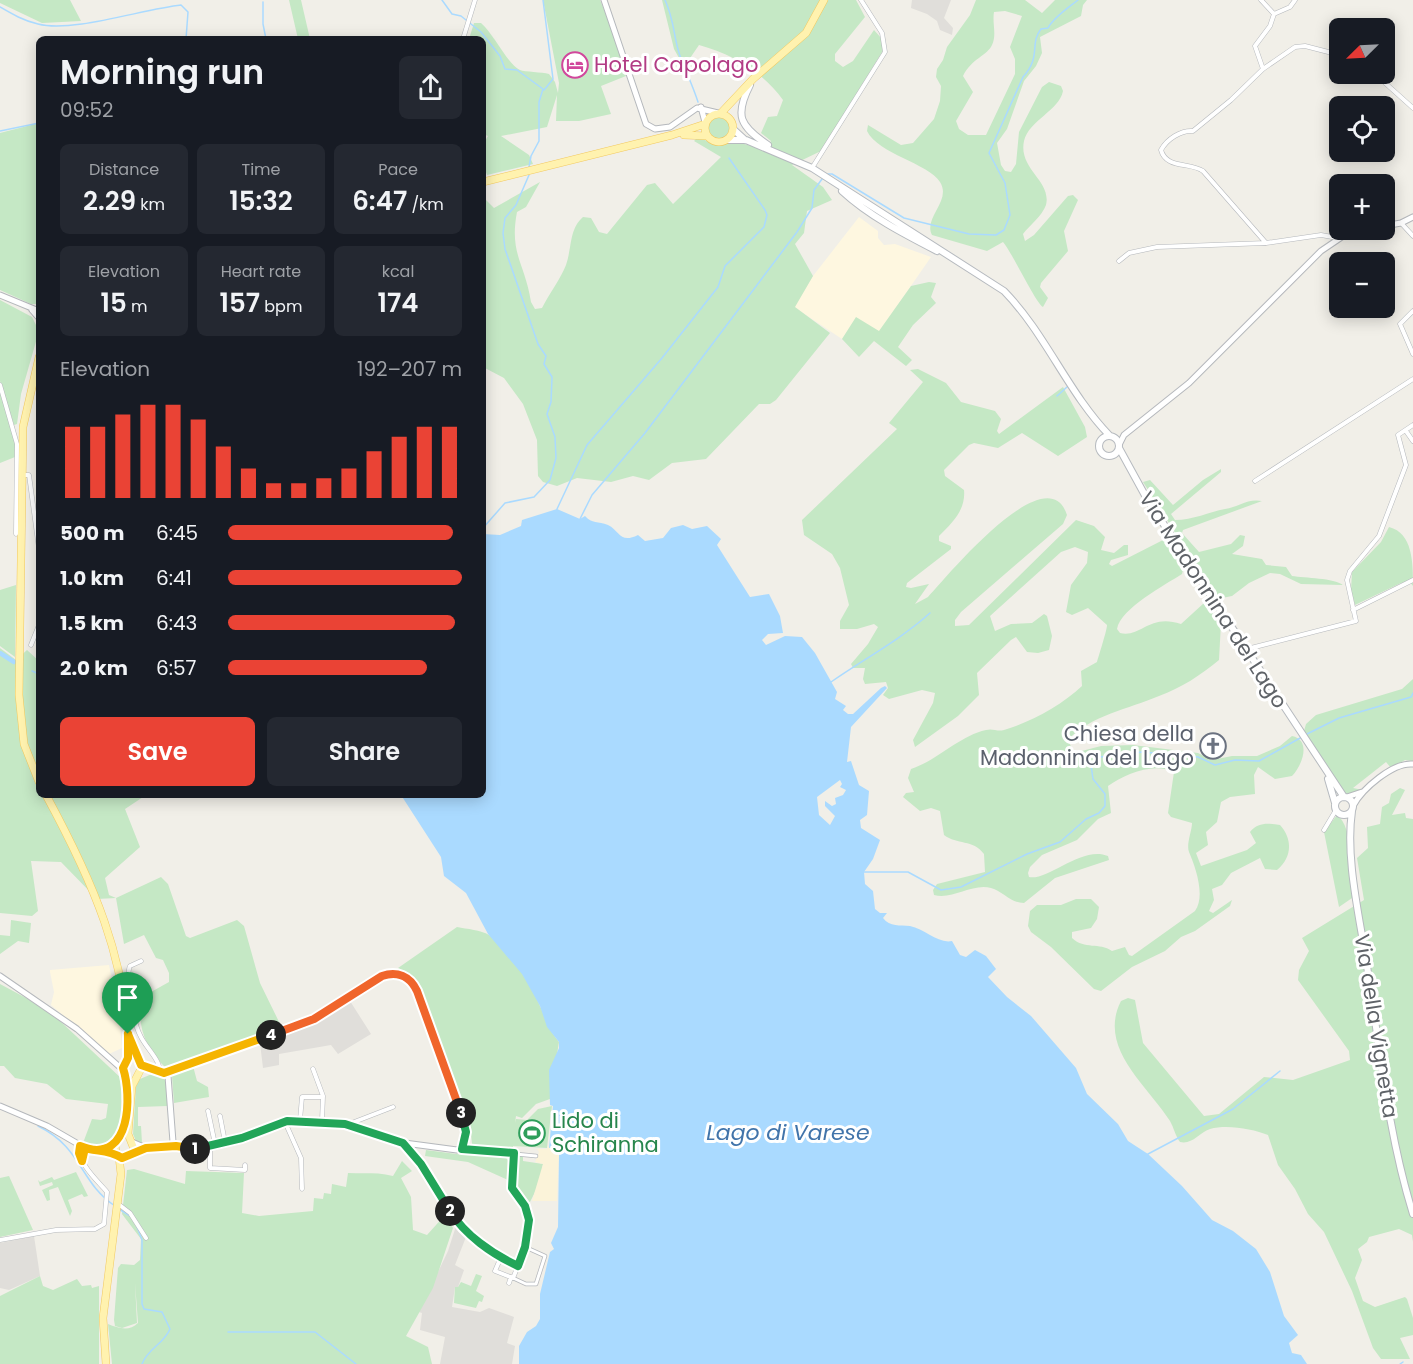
<!DOCTYPE html>
<html lang="en">
<head>
<meta charset="utf-8">
<style>
	body { margin:0; font-family:Poppins,sans-serif; background:#242831; color:#f1f3f6; height:100vh; display:flex; flex-direction:column; font-size:22px; white-space:nowrap }
	* { box-sizing:border-box; margin:0 }
	p { font-size:20px; color:#9ea1a6 }
	.icon { flex:none; width:33px; height:33px; fill:none; stroke:currentColor; stroke-width:2; stroke-linecap:round; stroke-linejoin:round }
	.map { position:relative; flex:1; overflow:hidden }
	.drawer { position:absolute; left:36px; top:36px; width:450px; height:762px; display:flex; flex-direction:column; background:#171b24; border-radius:9px; box-shadow:0 3px 15px #0003 }
	.drawer>* { flex:none }
	.needle { width:39px; rotate:246deg }
	.fabs { position:absolute; left:1329px; top:18px; display:grid; gap:12px }
	.fabs a { display:grid; place-items:center; width:66px; height:66px; border-radius:9px; background:#171b24; box-shadow:0 3px 15px #0003; font-size:30px }
	.pin { position:absolute; display:grid; place-items:center; width:51px; height:51px; color:#fff; margin:-62px -26px; border-radius:50% 50% 50% 0; rotate:-45deg; box-shadow:0 0 6px #0007 }
	.pin .icon { rotate:45deg }
	.km { position:absolute; width:30px; height:30px; margin:-15px; border-radius:50%; background:#222; color:#fff; font-size:16px; line-height:30px; text-align:center }
	.round { display:grid; place-items:center; flex:none; width:63px; height:63px; border-radius:9px; background:#242831 }
	.headline { display:flex; align-items:center; justify-content:space-between; height:102px; padding:0 24px }
	h1 { font-size:33px; font-weight:600; line-height:45px }
	.figures { display:grid; grid-template-columns:repeat(3,1fr); gap:9px; height:102px; padding:6px 24px }
	.figures div { display:grid; align-content:center; border-radius:9px; background:#242831; text-align:center }
	.figures b { font-size:26px; font-weight:600 }
	.figures small { font-size:16px; font-weight:400 }
	.figures p { font-size:16px }
	.chart { height:168px; padding:12px 24px }
	.chart p { display:flex; justify-content:space-between }
	.chart svg { width:100%; height:108px; margin-top:6px; stroke:#ea4335; stroke-width:6 }
	.primary-button { display:flex; gap:12px; margin-top:auto; padding:12px 24px }
	.primary-button a { flex:1; height:69px; border-radius:9px; background:#ea4335; color:#fff; font-size:24px; font-weight:600; line-height:69px; text-align:center }
	.primary-button a+a { background:#242831; color:#f1f3f6 }
	ul { padding:0 24px; list-style:none; font-size:20px }
	li { display:grid; grid-template-columns:96px 72px 1fr; align-items:center; height:45px }
	li i { height:15px; border-radius:8px; background:#ea4335 }
	.map>svg:first-child { display:block }
</style>
</head>
<body>
<div class="map">
<svg width="1413" height="1364" viewBox="0 0 1413 1364">
	<rect width="100%" height="100%" fill="#f1efe8"/>
	<path fill="#fef7e0" d="M859,217L878,231V238L884,245L895,244L931,257L879,332L856,318L842,339L794,307L813,276Z
		M109,965L119,1014L122,1048L109,1054L51,1005L54,992L50,972V970Z"/>
	<path fill="#e0deda" d="M912,0H951L944,18L953,28L952,35L940,30L937,21L927,14L911,8Z
		M350,1001L371,1034L338,1054L331,1045L279,1054V1065L263,1068L260,1043L308,1025Z
		M456,1226L466,1237L455,1265L464,1270L458,1287H455L452,1307L480,1312L489,1308L514,1317L507,1343L515,1346L512,1364H440L445,1337L420,1330L422,1313L419,1312L448,1251Z
		M34,1236L40,1276L9,1290L0,1288V1243Z"/>
	<path fill="#c5e8c5" fill-rule="evenodd" d="M0,0H70L81,21L42,23L0,3Z
		M289,0H301L310,39H298Z
		M543,0H600L613,31L626,76L601,86L611,114L579,121H556L557,95L547,127L501,136L529,155L533,164L487,175C482,162 480,147 488,136L483,134V39H469L474,23H481C494,34 508,65 520,70C525,72 542,72 549,74L555,82L558,93L559,83Z
		M662,0H856L865,17L835,54V61L843,67L853,61L874,30L882,39L884,49L821,151L792,165L823,187L832,200L807,211L804,233L795,244L813,276L795,307L830,333L776,400L770,404H759L706,459L672,463L649,480L633,476L611,482L577,478L557,486L543,482L538,476L537,440L523,404L504,378L483,367V191L486,200L494,208L540,182L526,207L517,212C509,254 525,263 531,302L535,309L542,308C549,294 561,278 566,265C572,248 569,229 583,217L591,218L599,232L607,234L647,185L655,183L673,204L721,157L694,141L698,137L714,144H744L766,150L771,141L761,133L768,117L777,116L783,100C763,72 732,54 699,45L684,67L674,49Z
		M976,0H1025L1042,13L1055,0H1087L1083,5L1081,16L1040,37L1042,53L1036,66L1024,81L1007,129L997,143L1001,165L1005,171L1011,172L1016,164L1019,132L1042,87L1049,82L1061,86L1063,91C1059,111 1029,120 1024,141C1018,169 1052,181 1046,205C1042,216 1030,225 1023,234L1025,241L1034,235L1068,196L1073,195L1078,200L1064,231L1068,251L1041,283L1040,287L1048,298L1043,307C1035,302 1013,254 1003,242L987,251L932,235C923,218 952,201 940,182C928,163 878,154 867,131L868,125L901,145L913,143L934,119L940,101L941,86L936,77L937,69L943,60L947,47L970,15ZM1005,11L1022,16L1010,47L1015,59V74L986,135H968L959,129L956,121L973,92L963,76C971,59 988,55 992,45C997,35 992,23 994,12Z
		M708 128a11 11 0 1 1 22 0a11 11 0 1 1-22 0Z
		M39,123V304H31L0,290V133Z
		M929,282L936,283L931,297L936,303L913,325L898,347L912,360L906,366L874,341L859,357L842,339L856,317L879,331L911,286Z
		M0,300L32,317L39,331L21,394L17,424L14,425L0,381Z
		M918,369L946,383L961,402L995,411L1001,419L997,431L999,434L1063,387L1085,427L1087,437L1058,456L1022,433L998,448L974,443L969,445L944,470L945,476L964,490C966,510 952,523 939,536V541L951,546V549L907,583L906,587L911,588L929,584L915,604L928,597C945,579 1047,454 1067,515L1063,524L961,612L955,620V626L969,625L1076,520L1094,526L1105,537L1101,550L1114,553L1124,545H1128V555L1111,560L1109,564L1112,566L1165,539L1183,570L1182,574C1165,585 1121,608 1117,629L1120,633C1141,638 1149,613 1181,624L1204,603L1221,623L1219,660C1201,675 1181,688 1159,696C1129,709 1091,715 1068,740L1074,753L1101,746L1133,745L1198,753L1212,760L1232,756H1257L1280,746L1292,736C1312,740 1302,766 1292,776L1275,779L1258,767L1254,775L1255,794L1230,797L1221,802L1217,822L1206,832L1208,845L1196,853L1201,866L1247,850L1256,843L1250,832C1258,822 1268,823 1280,825C1293,839 1292,858 1277,870L1265,869L1260,858L1231,873L1222,885L1212,889L1214,900L1209,911L1213,913L1232,900L1230,906L1195,931L1181,937L1165,951L1132,967L1101,991L1094,989L1051,947L1031,932L1028,926L1030,911L1037,905H1061L1076,899H1091L1099,907L1097,919L1091,928L1072,932V938C1085,950 1099,942 1112,951L1125,947L1129,955L1132,956L1195,911C1206,896 1195,866 1189,852C1186,844 1192,831 1192,823L1171,817L1168,813L1174,772C1154,762 1125,774 1108,786L1111,813L1098,819L1077,840L1042,855L1030,867L1028,873L1029,877C1048,881 1082,845 1108,856L1109,860L1055,878L1024,903C1010,903 1003,891 991,888C972,883 953,900 934,895L933,890L937,884L985,872L984,854C973,839 957,845 944,835L940,811L931,808L920,811L903,797L906,793L914,792L908,778L911,769C938,760 959,736 986,730C993,728 997,732 1004,730C1031,722 1062,705 1082,686L1081,671L1097,662C1099,655 1107,630 1107,625L1088,608L1072,615L1066,612L1071,585L1087,563L1088,552L1075,547L1061,552L990,616L995,631L1011,624L1032,623L1044,614L1047,616L1052,636L1049,650L1038,653L1027,652L1016,637L1011,640L977,673L979,695L958,716L915,747L913,740L933,703L935,693L922,690L889,699L883,695L888,688L886,682L865,684L863,679L865,668H853L851,664L868,644L878,627L874,624L857,629H840V621L849,605L840,568L832,554L804,535L802,520L897,429L889,423L923,382L910,370Z
		M0,392L15,443V457L0,463Z
		M1221,469V472L1171,514L1175,520C1193,520 1209,512 1225,509C1238,507 1248,498 1262,501L1183,530L1182,533L1199,552L1231,544L1240,535L1245,536L1243,546L1232,554L1262,559L1266,565L1286,567L1292,576C1305,578 1334,578 1343,585L1301,584L1280,574L1270,573L1249,583L1232,596L1217,599L1143,482L1150,480L1173,505L1203,480Z
		M1389,527C1413,533 1413,563 1413,586L1410,582L1401,583L1355,605L1351,590L1352,572L1381,542Z
		M16,585L15,657L0,646V590Z
		M0,648L16,660L27,650L39,661V795H146L125,809L140,847L105,878L109,895L116,898L161,877L168,884L186,936L190,938L237,920L244,926L260,983L282,1028L166,1068C145,1048 136,1025 142,997L169,982V973L163,960L156,958L144,935L124,944L116,898L97,899L61,862L31,861L38,911L32,916L0,913Z
		M1413,679V761L1405,760L1391,768L1386,762L1353,788L1363,790L1347,795L1342,792L1304,731L1306,724L1316,715L1402,689Z
		M1400,788L1405,790L1392,815L1405,813L1406,818L1413,819V1242L1412,1235L1399,1229L1369,1237L1367,1242L1358,1249L1362,1260L1355,1278L1363,1301L1375,1307L1405,1297L1407,1299L1413,1318V1335L1400,1338L1410,1359H1381L1373,1348L1352,1291L1324,1232L1308,1214L1295,1189L1278,1165L1268,1135C1253,1129 1227,1124 1210,1129C1199,1133 1192,1145 1180,1142C1175,1135 1174,1128 1170,1121C1148,1086 1097,1048 1121,1001L1128,998L1135,1000L1143,1043L1204,1116L1219,1114L1264,1077L1293,1080L1350,1060L1349,1051L1298,980L1299,970L1309,951L1302,938L1364,900L1357,858L1368,848L1367,827L1380,824L1382,807L1389,803L1391,794Z
		M1337,815C1353,826 1353,876 1355,896L1339,907L1324,832Z
		M11,920L31,923L29,943L18,941L0,954V935L10,936Z
		M457,927C467,929 481,930 489,935C508,947 531,985 540,1006C547,1021 548,1028 559,1042L550,1099L536,1104L522,1118L516,1116L515,1123L516,1119L527,1120L538,1109L552,1106L547,1148L513,1146V1149L472,1144L470,1124L419,984L398,968Z
		M0,984L28,999L60,1021L122,1079L121,1128L107,1144L92,1146L83,1143L92,1119L101,1120L106,1118L108,1104L66,1099L47,1084L15,1078L4,1066H0Z
		M193,1066L197,1081L208,1087L209,1097L174,1103L172,1076L177,1071Z
		M152,1074L159,1075L166,1081L168,1106L138,1107V1126H141L142,1143L136,1141L133,1134L136,1086L140,1079Z
		M426,1150L464,1155L468,1153L505,1156L509,1162L508,1180L468,1162L425,1156Z
		M515,1155H523V1161L543,1164L540,1182L530,1202L525,1203L513,1188Z
		M402,1161L412,1171L401,1178L411,1197L413,1230L427,1235L445,1215L453,1228L433,1288L406,1336L428,1347L432,1364H112L108,1324C118,1328 129,1332 138,1323L135,1283L137,1323L122,1328L115,1326L114,1320L118,1268L121,1264L134,1265L140,1260L141,1239L122,1214L127,1170L134,1169L185,1184L186,1171L244,1173L242,1213L259,1216L313,1211L314,1198L323,1199L324,1193L331,1194L332,1184L346,1187L348,1173C364,1174 378,1172 393,1176Z
		M76,1172L88,1196L84,1197L82,1194L68,1200L72,1211L70,1216L58,1187L49,1190L50,1200L47,1201L42,1190L53,1185L52,1182L40,1186L38,1180L40,1182L52,1177L54,1180Z
		M9,1176L33,1230L0,1237V1178Z
		M476,1274L482,1276L476,1291L484,1296L482,1302L479,1301L476,1308L454,1303L455,1287H458L461,1282L471,1286Z
		M40,1276L43,1286L53,1290L77,1279L82,1286L91,1285L92,1288L99,1286V1364H0V1296Z"/>
	<path fill="#fbf3d9" d="M548,1146L559,1155L557,1201H532L543,1164L535,1162L539,1152L537,1149H547Z"/>
	<path fill="#aadaff" fill-rule="evenodd" d="M557,509L580,519L585,516C592,524 598,521 608,525C620,531 620,544 638,535L645,541L663,538L671,528L683,525L692,529L707,526L721,539L717,545L750,597L769,594L780,616L783,633L768,634L762,640L766,645L785,636L802,637L815,653L837,692L835,699L846,706L843,710L848,714H853L881,688L885,686L887,688L851,727L847,762L851,761L859,785L869,791L867,815L860,820L861,828L880,840L873,859L864,872L865,884L873,891L875,909L880,913H887L883,918C890,927 900,925 910,926C925,929 938,944 952,941L960,955L966,957L975,950L986,956L996,969L988,977L1007,997L1031,1016L1076,1068L1087,1094L1118,1124L1128,1141L1148,1154L1182,1186L1212,1220L1233,1231L1256,1249L1270,1272L1284,1316L1298,1335L1289,1343L1292,1353L1301,1355L1307,1364H519V1346L527,1332L536,1326L540,1319V1294L550,1252L554,1249L551,1243L558,1227L559,1155L557,1147L549,1148L553,1106L550,1105L549,1070L559,1048V1042L547,1027L540,1006L522,974L488,934L466,893L444,876L441,857L401,795H483V534L500,535L521,526L522,520ZM840,780L842,784L840,787L846,790L843,795L835,798L836,804L832,806L825,801V806L835,816L830,825L819,815L817,797Z"/>
	<g fill="none" stroke-linecap="round" stroke-linejoin="round">
		<path stroke="#aadaff" stroke-width="1.5" d="M442,0L452,14L461,16L481,32L500,56L505,69L517,70L543,89L539,102V141L531,156L529,167
			M543,0L553,79L544,90
			M665,0C675,22 673,36 680,56C686,72 693,86 698,102
			M263,2V24L266,39
			M0,7C12,14 24,21 38,24C73,33 143,9 181,5L188,12L186,39
			M0,131L39,123
			M828,174H832L904,218L969,234L996,235L1004,230L1010,215L1005,183L989,153L1023,77C1042,56 1029,44 1041,29L1048,28C1054,17 1068,8 1078,0
			M1057,396L1067,387
			M557,509L587,445L662,358L718,287L725,266L764,227L767,215L765,210L729,158
			M580,519L592,495L645,433L797,232L812,208L814,190L822,179
			M483,528L505,503L534,497L550,480L556,458L555,437L547,414L551,402L552,377L544,364L546,356L538,344L505,249L503,233L505,218L516,205L529,175
			M32,671L39,674
			M831,682C864,659 900,640 930,613
			M1307,734L1339,718L1411,697L1413,693
			M864,872H908L941,890L961,887L1027,854L1060,842L1086,819L1099,813L1105,806V794L1093,779L1091,765L1100,757L1142,752L1198,757L1215,765L1235,760L1259,761L1302,737
			M38,1126C83,1148 79,1182 115,1206
			M1148,1154L1233,1109L1280,1071
			M119,1209L130,1216
			M137,1227L142,1240V1304L144,1309L162,1312L170,1329C164,1344 148,1348 142,1364
			M228,1332H315L356,1364
			M1400,1364L1403,1362"/>
		<path stroke="#aadaff" stroke-width="4.5" d="M0,653L14,662"/>
		<g stroke="#b5b8bc" stroke-width="4.5">
			<path id="pedestrian" d="M462,1149L536,1156
				M514,1153L512,1188L525,1206L529,1220L525,1247L518,1266
				M513,1278L526,1284H536L545,1256L525,1247"/>
		</g>
		<g stroke="#b5b8bc" stroke-width="5">
			<path id="minor" d="M1261,0L1274,14
				M463,39L475,0
				M1263,69L1255,46L1270,26L1274,14L1290,7L1295,0
				M1379,74L1384,82L1413,108
				M812,168L885,52L882,33L861,0
				M1401,223L1413,236
				M1266,243L1203,171C1190,162 1166,169 1161,150C1167,139 1181,130 1193,131L1231,100L1263,69L1295,47L1305,46L1340,55
				M1119,261L1129,253L1157,247L1266,243L1321,235L1338,238
				M1413,311L1400,324L1413,354
				M0,385L17,444L16,534
				M1406,431L1413,441
				M22,475H29L39,549
				M1255,481L1413,379
				M1353,610L1413,580
				M31,645L39,625
				M1247,649L1356,621L1347,580L1350,571L1379,536L1406,465L1398,435L1413,425
				M1324,830L1336,810
				M141,961L130,966C125,976 134,1024 140,1035C145,1047 160,1059 160,1072
				M313,1069L323,1096L322,1121
				M208,1111L215,1144
				M220,1116L225,1142
				M300,1120L302,1097H323
				M285,1122L301,1158L302,1189
				M349,1124L393,1107
				M403,1143L421,1164L462,1228L499,1256L518,1266L513,1278L495,1271L501,1257
				M210,1146V1168L245,1170V1165
				M117,1203L130,1213L146,1238
				M0,1240L56,1230L95,1229L104,1224L107,1192C97,1180 77,1163 80,1146
				M509,1283L511,1277"/>
		</g>
		<g stroke="#b5b8bc" stroke-width="7">
			<path id="tertiary" d="M604,0L646,124L655,129L670,127L697,108L718,113
				M701,107L705,122
				M1384,226L1401,223L1413,217
				M0,295L39,311
				M32,310L39,318
				M1119,445L1124,435L1189,383L1321,251L1352,230
				M1347,797L1362,792
				M1353,806C1362,789 1393,762 1413,764
				M0,976L77,1029L123,1070
				M141,1065L164,1073
				M169,1072L312,1020L385,975H402L412,982L417,991L465,1127L464,1145L457,1150L397,1142L345,1123L294,1120L203,1148L188,1150L176,1146
				M168,1076L173,1142
				M0,1106L47,1126L85,1148L104,1149L116,1143
				M132,1142L146,1148L171,1146"/>
		</g>
		<g stroke="#b6babf" stroke-width="8">
			<path id="secondary" d="M750,85C734,116 740,126 768,145
				M733,129L745,140
				M726,140H746L812,168L1004,291C1046,334 1068,393 1110,436
				M842,191C869,216 904,234 937,251
				M1099 446a10 10 0 1 1 20 0a10 10 0 1 1-20 0Z
				M1119,448L1147,499L1344,797
				M1328,779L1335,803
				M1335 806a9 9 0 1 1 18 0a9 9 0 1 1-18 0Z
				M1352,811C1345,859 1360,918 1367,966C1380,1049 1388,1134 1413,1214"/>
		</g>
		<g stroke="#f2c960" stroke-width="8">
			<path id="primary" d="M721,113L753,79L806,33L824,0
				M705 128a14 14 0 1 1 28 0a14 14 0 1 1-28 0Z
				M684,135L707,136
				M483,182L672,135L705,124
				M39,357L23,427L19,695L24,744L39,782
				M46,795C91,878 129,961 128,1058
				M132,1057L139,1060L142,1067L132,1086L128,1134L134,1149L130,1156L122,1158L116,1153L115,1144L124,1129L127,1083L123,1064Z
				M106,1364L103,1318L121,1174L119,1157"/>
		</g>
		<use href="#pedestrian" stroke="#fff" stroke-width="3"/>
		<use href="#minor" stroke="#fff" stroke-width="4"/>
		<use href="#tertiary" stroke="#fff" stroke-width="5"/>
		<use href="#secondary" stroke="#fff" stroke-width="6"/>
		<use href="#primary" stroke="#fff2af" stroke-width="7"/>
	</g>
	<g fill="none" stroke-linecap="round" stroke-linejoin="round">
		<g stroke="#fff" stroke-width="12">
			<path id="split-1" d="M128,1034V1058L123,1068C132,1096 131,1162 85,1148L82,1161L79,1153L80,1146C96,1153 105,1148 122,1158L146,1148L176,1146L195,1149"/>
		</g>
		<g stroke="#fff" stroke-width="12">
			<path id="split-2" d="M195,1149L242,1138L287,1121L345,1124L403,1143L421,1164L450,1211"/>
		</g>
		<g stroke="#fff" stroke-width="12">
			<path id="split-3" d="M450,1211C465,1235 492,1254 518,1266L525,1247L529,1220L525,1206L512,1188L514,1153L462,1149L466,1132L461,1113"/>
		</g>
		<g stroke="#fff" stroke-width="12">
			<path id="split-4" d="M271,1035L314,1019L382,976C397,971 410,976 417,991L461,1113"/>
		</g>
		<g stroke="#fff" stroke-width="12">
			<path id="split-5" d="M128,1034L141,1065L164,1073L271,1035"/>
		</g>
		<use href="#split-1" stroke="#f5b400" stroke-width="8"/>
		<use href="#split-2" stroke="#22a559" stroke-width="8"/>
		<use href="#split-3" stroke="#22a559" stroke-width="8"/>
		<use href="#split-4" stroke="#f0652b" stroke-width="8"/>
		<use href="#split-5" stroke="#f5b400" stroke-width="8"/>
	</g>
	<defs>
		<g id="hotel-ring" transform="scale(1.35)"><circle r="9.5" fill="#fff" stroke="#d1479c" stroke-width="1.5"/><path d="M-6-4.5h1.5V1H6V5H4.5V3h-9V5H-6ZM-4 0a1.8 1.8 0 1 1 3.6 0ZM.5 0V-2.5h3Q6-2.5 6 0Z" fill="#d1479c"/></g>
		<g id="church-ring" transform="scale(1.35)"><circle r="9.5" fill="#fff" stroke="#6b7280" stroke-width="1.5"/><path d="M-1.2-6h2.4v3.5h3.3v2.4h-3.3V6h-2.4V-.1h-3.3v-2.4h3.3Z" fill="#6b7280"/></g>
		<g id="stadium-ring" transform="scale(1.35)"><circle r="9.5" fill="#fff" stroke="#2e9e5b" stroke-width="1.5"/><path d="M0-5a6.5 5 0 1 0 0 10a6.5 5 0 1 0 0-10ZM-3.5-1.8h7v3.6h-7Z" fill="#2e9e5b"/></g>
	</defs>
	<g fill-rule="evenodd">
		<use href="#hotel-ring" x="575" y="65"/>
		<use href="#church-ring" x="1213" y="746"/>
		<use href="#stadium-ring" x="532" y="1133"/>
	</g>
	<g text-anchor="middle" stroke-width="6" stroke-linejoin="round" paint-order="stroke">
		<g font-size="21" fill="#b23c85" stroke="#fff" text-anchor="start">
			<text x="594" y="72">Hotel Capolago</text>
		</g>
		<g font-size="21" fill="#5f6368" stroke="#fff">
			<text transform="translate(1213 600) rotate(57)" y="7">Via Madonnina del Lago</text>
			<text transform="translate(1376 1026) rotate(81)" y="7">Via della Vignetta</text>
		</g>
		<g font-size="21" fill="#5b616d" stroke="#fff" text-anchor="end">
			<text x="1194" y="741">Chiesa della<tspan x="1194" dy="24">Madonnina del Lago</tspan></text>
		</g>
		<g font-size="21" fill="#27864d" stroke="#fff" text-anchor="start">
			<text x="552" y="1128">Lido di<tspan x="552" dy="24">Schiranna</tspan></text>
		</g>
		<g font-size="22" font-style="italic" fill="#4174aa" stroke="#fff">
			<text x="788" y="1140">Lago di Varese</text>
		</g>
	</g>
</svg>
<div class="fabs">
<a><svg class="needle" viewBox="-14 -14 28 28"><path d="M0-13l5 13h-10z" fill="#e53935"/><path d="M0 13l5-13h-10z" fill="#9ea1a6"/></svg></a>
<a><svg class="icon" aria-label="locate" viewBox="0 0 24 24"><circle cx="12" cy="12" r="6"/><path d="M12 2v4M12 18v4M2 12h4M18 12h4"/></svg></a>
<a>+</a>
<a>−</a>
</div>
<div class="pin" style="left:128px;top:1034px;background:#1e9e55"><svg class="icon" aria-label="arrive" viewBox="0 0 24 24"><path d="M6 21V4h12l-3 4 3 4H6"/></svg></div>
<b class="km" style="left:195px;top:1149px">1</b>
<b class="km" style="left:450px;top:1211px">2</b>
<b class="km" style="left:461px;top:1113px">3</b>
<b class="km" style="left:271px;top:1035px">4</b>
<section class="drawer">
<div class="headline"><div><h1>Morning run</h1><p>09:52</p></div><a class="round"><svg class="icon" aria-label="share" viewBox="0 0 24 24"><path d="M12 15V3M7 8l5-5 5 5M5 13v7h14v-7"/></svg></a></div>
<div class="figures">
<div><p>Distance</p><b>2.29<small> km</small></b></div>
<div><p>Time</p><b>15:32</b></div>
<div><p>Pace</p><b>6:47<small> /km</small></b></div>
</div>
<div class="figures">
<div><p>Elevation</p><b>15<small> m</small></b></div>
<div><p>Heart rate</p><b>157<small> bpm</small></b></div>
<div><p>kcal</p><b>174</b></div>
</div>
<div class="chart"><p><span>Elevation</span>192–207 m</p>
<svg viewBox="0 0 160 44" preserveAspectRatio="none"><path d="M5 44V15M15 44V15M25 44V10M35 44V6M45 44V6M55 44V12M65 44V23M75 44V32M85 44V38M95 44V38M105 44V36M115 44V32M125 44V25M135 44V19M145 44V15M155 44V15"/></svg>
</div>
<ul>
<li><b>500 m</b>6:45<i style="width:96%"></i></li>
<li><b>1.0 km</b>6:41<i style="width:100%"></i></li>
<li><b>1.5 km</b>6:43<i style="width:97%"></i></li>
<li><b>2.0 km</b>6:57<i style="width:85%"></i></li>
</ul>
<div class="primary-button"><a>Save</a><a>Share</a></div>
</section>
</div>
</body>
</html>
